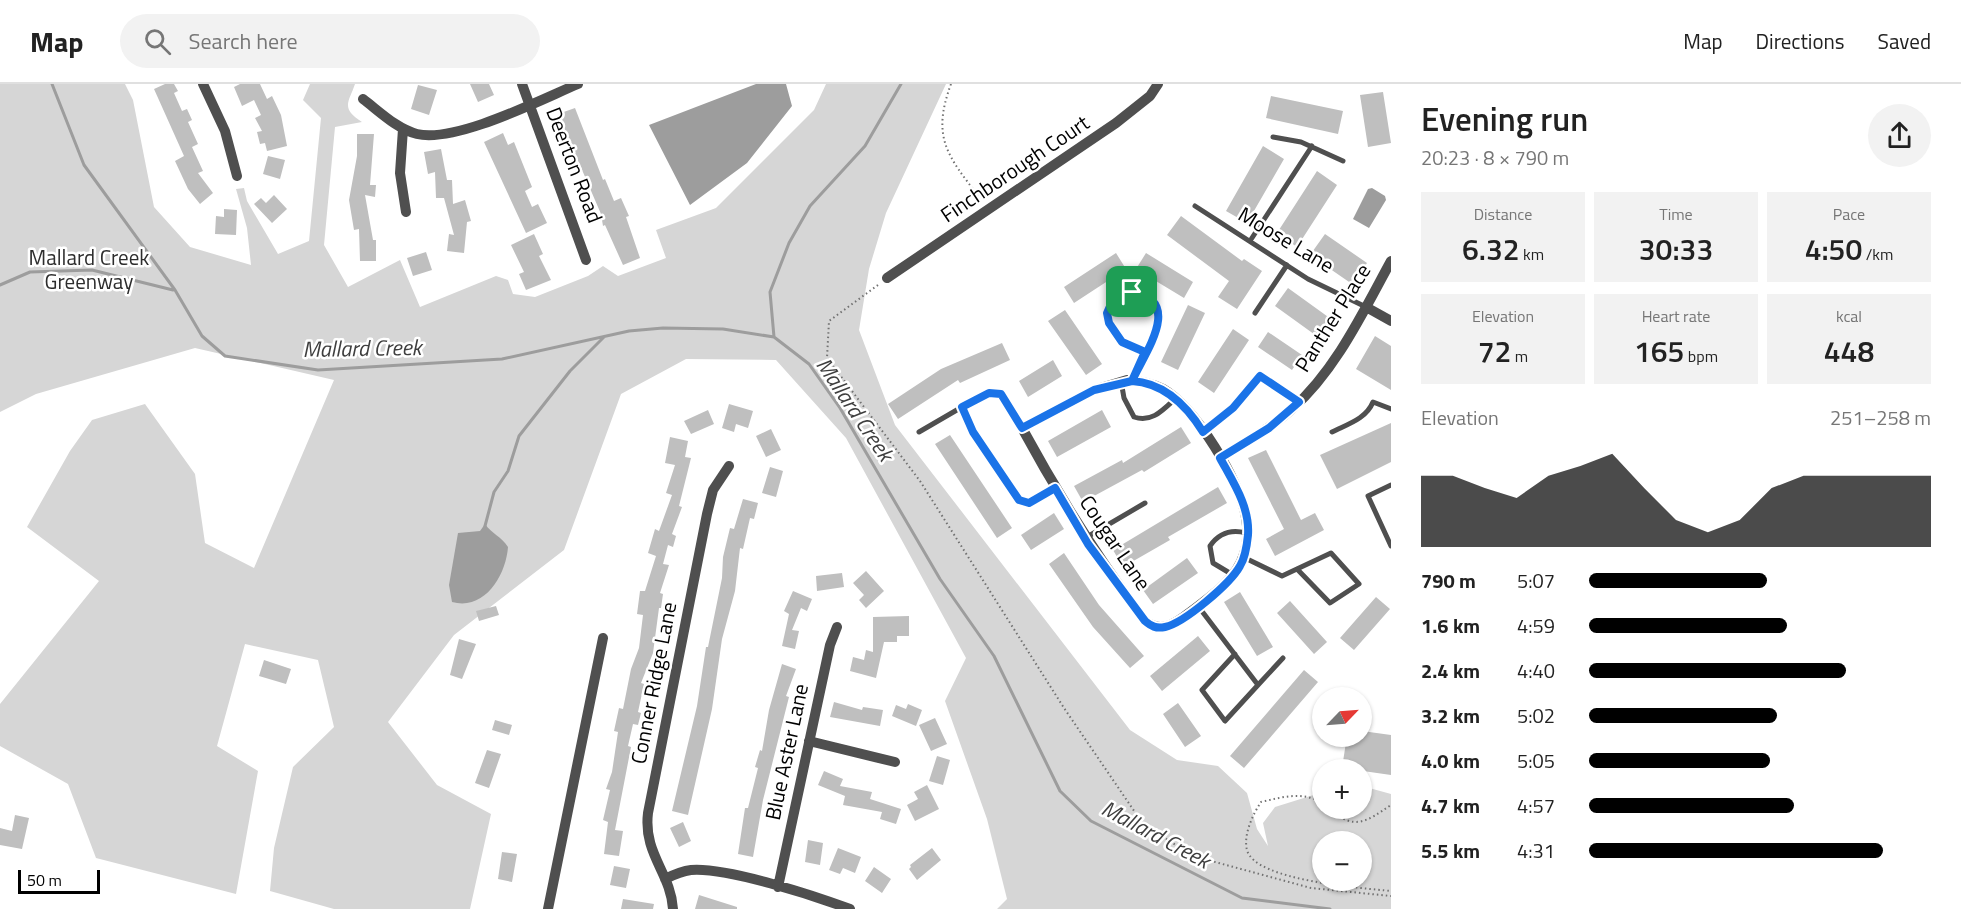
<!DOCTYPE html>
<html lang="en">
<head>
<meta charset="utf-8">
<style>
	body { margin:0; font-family:"Titillium Web",sans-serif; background:#f2f2f2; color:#222; height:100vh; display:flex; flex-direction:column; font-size:22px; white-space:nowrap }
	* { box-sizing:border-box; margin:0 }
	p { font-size:20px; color:#767676 }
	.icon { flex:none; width:33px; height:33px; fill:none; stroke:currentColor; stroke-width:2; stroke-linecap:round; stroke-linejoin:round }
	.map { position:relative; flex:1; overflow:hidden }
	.sheet { display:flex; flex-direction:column; background:#fff; width:570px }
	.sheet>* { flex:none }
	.needle { width:39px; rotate:65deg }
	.fabs { position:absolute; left:1312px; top:603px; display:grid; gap:12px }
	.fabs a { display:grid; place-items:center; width:60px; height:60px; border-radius:50%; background:#fff; box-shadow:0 2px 4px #0004; font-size:30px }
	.scale { position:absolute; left:18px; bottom:15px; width:82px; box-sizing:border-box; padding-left:6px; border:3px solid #000; border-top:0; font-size:16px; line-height:21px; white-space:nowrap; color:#000; -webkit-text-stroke:4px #fff; paint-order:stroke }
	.pin { position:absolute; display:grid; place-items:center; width:51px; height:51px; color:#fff; margin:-26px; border-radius:12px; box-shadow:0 3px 9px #0006 }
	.round { display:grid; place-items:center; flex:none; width:63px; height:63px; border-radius:32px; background:#f2f2f2 }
	.summary { display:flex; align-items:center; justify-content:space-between; height:102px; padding:0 30px }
	h1 { font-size:33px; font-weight:600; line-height:45px }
	.figures { display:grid; grid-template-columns:repeat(3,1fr); gap:9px; height:102px; padding:6px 30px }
	.figures div { display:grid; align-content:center; border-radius:0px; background:#f2f2f2; text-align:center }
	.figures b { font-size:30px; font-weight:600 }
	.figures small { font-size:16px; font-weight:400 }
	.figures p { font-size:16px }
	.chart { height:168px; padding:12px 30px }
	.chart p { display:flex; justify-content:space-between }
	.chart svg { width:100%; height:108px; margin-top:6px; fill:#000; opacity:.7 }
	ul { padding:0 30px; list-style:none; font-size:20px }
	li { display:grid; grid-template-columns:96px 72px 1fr; align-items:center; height:45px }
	li i { height:15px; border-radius:8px; background:#000 }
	header { display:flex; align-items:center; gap:36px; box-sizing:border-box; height:84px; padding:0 30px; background:#fff; border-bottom:2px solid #e0e0e0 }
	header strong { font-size:28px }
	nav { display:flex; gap:33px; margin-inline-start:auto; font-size:21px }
	.search { width:420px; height:54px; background:#f2f2f2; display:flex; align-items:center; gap:15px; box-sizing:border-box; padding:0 21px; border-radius:33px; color:#767676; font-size:22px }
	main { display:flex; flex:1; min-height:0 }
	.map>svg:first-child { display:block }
</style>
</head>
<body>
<header>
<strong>Map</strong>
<div class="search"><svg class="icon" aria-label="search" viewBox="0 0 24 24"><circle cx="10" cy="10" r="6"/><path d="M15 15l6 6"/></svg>Search here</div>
<nav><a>Map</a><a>Directions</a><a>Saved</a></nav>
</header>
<main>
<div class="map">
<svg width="1391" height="825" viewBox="0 0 1391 825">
	<rect width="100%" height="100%" fill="#fff"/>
	<path fill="#d6d6d6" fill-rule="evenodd" d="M0,0H125L133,16L154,123L190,163L251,181L247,144L236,105L244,104L247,117L278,170L309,157L321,34L303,16L310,0H355C349,18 340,24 362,38L335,43L324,161L348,203L400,176L420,223L496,192L508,196L513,210L535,213L588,192L603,182L618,192L666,174L656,146L716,124L814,26L826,0H946L886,129L869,185L859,246L895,341L1130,646L1177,676L1218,682L1247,709L1257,745L1268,762L1263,739L1275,723L1323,708V724H1362V702L1391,710V825H997L1007,815L987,735L945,617L966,574L846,354L776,276L686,275L621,310L564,466L454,551L388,638L437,701L491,730L470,825H334L270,807L274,764L293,683L334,643L318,576L245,560L217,662L258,687L236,810L96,774L68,700L0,662V620L99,497L27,443L70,367L92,336L145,320L195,390L205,459L254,484L334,296L195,264L36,310L0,328ZM1323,758H1362V796H1323Z"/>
	<path fill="#9d9d9d" d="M756,0H786L792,22L747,79L690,121L649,41Z
		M1372,104L1385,112L1386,116L1369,144L1353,135L1368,105Z
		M485,440C492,450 501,452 508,463C506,491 485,527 452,518L449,501L458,449L480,447Z"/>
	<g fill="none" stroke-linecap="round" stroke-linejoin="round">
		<path stroke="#9d9d9d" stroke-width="3" d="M52,0L84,81L175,206L202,252L225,272L318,286L502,275L629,247L663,244L723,245L774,253L809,280L840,324L940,495L994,572L1060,707L1091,737L1242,814L1330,825
			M0,201L30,188L92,186L173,206
			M774,253L770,208L789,159L810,122L865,62L901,0
			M485,442L494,408L508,387L519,352L570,287L604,253"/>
	</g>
	<path fill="#bfbfbf" d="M165,0H174L178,7L174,9L182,27L187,25L192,36L188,38L198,60L192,63L203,87L198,89L213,109L200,120L188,105L175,77L184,72L154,5Z
		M240,0H260L267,15L272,12L281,31L287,62L267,67L265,59L260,60L257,48L262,47L255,34L261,31L254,16L242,22L234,3Z
		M470,0H489L494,11L478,18Z
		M418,1L437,6L429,31L411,25Z
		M1383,8L1391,59L1368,63L1360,11Z
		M1271,12L1343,27L1338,50L1266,34Z
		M575,24L603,96L605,95L614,117L621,114L629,132L626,133L640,174L623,181L605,141L603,142L601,130L558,30Z
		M503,49L508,61L514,58L532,103L525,107L532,123L538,120L547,139L526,149L484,58Z
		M357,50H374L370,101H376L375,113L365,111L373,156H376V177H360L359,145L354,146L349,116L357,72Z
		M1263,62L1284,75L1247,139L1226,127Z
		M441,65L447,96H452L453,120L465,116L471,137L467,138L464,169L447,167L449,150L454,151L444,114H436L435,88L428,90L424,68Z
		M268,72L285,76L280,95L263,90Z
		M1317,87L1337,101L1297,163L1277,149Z
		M274,111L287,125L272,139L254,120L261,114L266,119Z
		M224,125L237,126L236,151L215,150L216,132L224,133Z
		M1181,132L1242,177L1244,175L1262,187L1237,225L1218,213L1229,197L1167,151Z
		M534,150L543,170L539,172L551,196L526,206L519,190L524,188L511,161Z
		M1325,150L1367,179L1352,200L1310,171Z
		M426,168L432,186L413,192L407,174Z
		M1116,169L1126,185L1074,219L1064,203Z
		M1146,169L1193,198L1184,214L1136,185Z
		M1288,204L1331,235L1318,253L1275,222Z
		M1188,221L1205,229L1178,286L1161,278Z
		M1065,226L1102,280L1086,291L1048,237Z
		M1233,245L1249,256L1214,309L1198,298Z
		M1268,248L1302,271L1292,286L1258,263Z
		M1375,252L1391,262V306L1356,285Z
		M1002,259L1010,276L960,299L958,296L898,335L888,320L941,285Z
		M1053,276L1062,292L1028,313L1019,297Z
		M729,320L753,327L748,344L736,340L734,348L722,344Z
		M708,326L714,340L691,350L684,337Z
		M1102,326L1111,343L1057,373L1048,357Z
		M1391,339V378L1337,405L1320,371Z
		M1181,343L1191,359L1144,388L1142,386L1083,418L1074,402L1122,376L1123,379Z
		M771,345L781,366L766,373L756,352Z
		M950,351L1012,444L997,454L935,360Z
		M670,353L688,357L685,373L691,374L679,422L682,423L672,450L676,452L673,463L668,461L663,480L669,481L660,509L663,510L661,524H659L653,569L641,599L644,600L638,628L641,629L638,641L633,640L628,662L631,663L615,746L623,747L619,772L604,770L608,738L603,736L610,706L606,705L612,688L618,648L614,647L619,624L623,625L631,585L639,564L643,531L637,530L640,507H645L656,472L648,469L655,445L659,447L672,411L666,409L675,381L665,379Z
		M1266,366L1301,436L1315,429L1324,446L1275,472L1266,455L1284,445L1248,374Z
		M770,383L783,387L776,413L762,409Z
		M1218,403L1227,419L1168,453L1170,456L1123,483L1113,466Z
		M743,415L758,419L754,435L750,434L743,465L740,464L735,507L722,555L712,625L688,731L672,727L697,622L706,563H708L722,494L723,473L730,444L734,445Z
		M1054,429L1064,445L1031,466L1021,451Z
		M1064,469L1099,521L1144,572L1130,584L1093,543L1049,480Z
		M1187,474L1198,489L1153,520L1143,506Z
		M866,487L884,507L866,524L859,516L864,511L853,499Z
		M842,489L844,503L817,507L816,492Z
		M793,507L812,515L807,527L801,524L792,546L799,547L795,565L782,562L789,530L784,527Z
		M1240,508L1273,563L1257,572L1224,518Z
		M1376,513L1390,525L1354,566L1340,554Z
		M1290,517L1327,558L1314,570L1277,529Z
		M496,522L499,531L479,537L476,527Z
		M909,532V552H897V558H884L876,594L850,587L853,573L864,576L866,566L873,568V533Z
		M1198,552L1210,567L1162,607L1150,592Z
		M459,555L476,560L462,595L450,591Z
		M264,576L291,585L286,600L259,592Z
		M782,580L796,585L786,612L789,613L763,716L753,773L738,770L745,724H748L758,684L755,683L760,666L762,667L769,626Z
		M1304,586L1318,598L1244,684L1230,672Z
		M834,618L862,626L863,623L883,626L880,642L830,633Z
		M1178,619L1201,652L1185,663L1163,630Z
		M908,620L922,626L916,642L892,632L896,621L906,625Z
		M935,634L947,660L931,667L919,641Z
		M495,636L512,641L509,651L492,646Z
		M1362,647L1391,651V691L1342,684L1347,652H1362Z
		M487,666L501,670L489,704L475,699Z
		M937,672L950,676L943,701L929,697Z
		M824,687L843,695L840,702L872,708L870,715L901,725L896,740L880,735L882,728L843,721L845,712L818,701Z
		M927,701L939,725L915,737L907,721L918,715L914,708Z
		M15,731L29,734L22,765L0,761V744L12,747Z
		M683,738L691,757L679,763L670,744Z
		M808,756L823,759L820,781L805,778Z
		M838,764L861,773L855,789L843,784L840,790L829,786Z
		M932,764L941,776L917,796L909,785L911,783L910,781Z
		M502,768L517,770L512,798L498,795Z
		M614,782L630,785L626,804L610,801Z
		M874,783L891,795L882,809L865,797Z
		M699,811L737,823V825H695Z
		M623,815L654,820L653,825H621Z"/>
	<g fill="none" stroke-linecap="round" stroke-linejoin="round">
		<path stroke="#717171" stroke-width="2" stroke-dasharray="1.5 3" stroke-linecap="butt" d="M951,0C931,54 948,72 979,113L980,119
			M878,201L829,237L827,274L920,397L1064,624L1143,740L1193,772L1311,804L1391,812
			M1323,719C1302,707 1283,713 1261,718C1253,730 1243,751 1247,766C1255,797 1363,804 1391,807
			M1329,724C1354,748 1367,737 1391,721"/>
		<path stroke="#4f4f4f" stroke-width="5" d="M1273,53L1301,58L1343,77
			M1195,122L1308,195L1366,223
			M1250,157L1312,62
			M1255,229L1287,181
			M1121,297L1124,314L1134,333C1152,339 1163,326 1176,314
			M1132,297C1145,268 1184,217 1132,208C1106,218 1097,241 1123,258C1129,263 1138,265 1145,268
			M1022,344L1001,310L989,309L962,323L973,348L1019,416L1029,419L1055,404
			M1205,347L1233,324L1260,292L1299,318
			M919,348L962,323
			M1332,348C1348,340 1366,335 1373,318L1391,325
			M1391,401L1368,412L1391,462
			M1087,453L1145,419
			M1243,473L1282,492L1331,469L1359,500L1330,519L1297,485
			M1233,491L1213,479L1210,462C1219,449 1231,445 1246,449
			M1198,522L1258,601L1225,637L1202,606L1235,570
			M1258,601L1283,574"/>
		<path stroke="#4f4f4f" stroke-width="10" d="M203,0L225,47L237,92
			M522,0L586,176
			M363,15C379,27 397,45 417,50C456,59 540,16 578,0
			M403,45L400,89L406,128
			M887,194L1116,39L1150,12L1158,0
			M1366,223L1391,237
			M1127,296C1139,297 1152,299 1163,305C1195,323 1241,398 1246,434C1248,446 1248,458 1244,470C1236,496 1210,513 1189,529C1174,541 1160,549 1145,537C1097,473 1060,414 1022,344L1094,306Z
			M1220,374C1244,359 1270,345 1292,325C1336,286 1363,228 1391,177
			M809,657L895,678
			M665,795C673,791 682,787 691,786C727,783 815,812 850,825
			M778,803L830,561L837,543
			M548,825L603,554
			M673,825C671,789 643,770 648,729L707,430L713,406L729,382"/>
	</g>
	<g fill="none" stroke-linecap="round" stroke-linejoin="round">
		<g stroke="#fff" stroke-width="12">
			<path id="route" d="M1132,208C1184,217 1145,268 1132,297L1094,306L1022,344L1001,310L989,309L962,323L973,348L1019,416L1029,419L1055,404L1088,460L1145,537C1151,542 1156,545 1165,543C1184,539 1230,500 1240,482C1245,474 1247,461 1248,451C1250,423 1233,398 1220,374L1269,344L1299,318L1260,292L1233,324L1203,348C1187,322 1164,299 1132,297L1145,268L1122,258L1109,239L1107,229L1111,220L1132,208"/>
		</g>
		<use href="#route" stroke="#1a73e8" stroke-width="8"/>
	</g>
	<g text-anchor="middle" stroke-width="5" stroke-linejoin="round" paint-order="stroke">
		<g font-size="21" fill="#000" stroke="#fff">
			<text transform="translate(574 81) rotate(69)" y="7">Deerton Road</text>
			<text transform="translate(1015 85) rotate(-34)" y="7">Finchborough Court</text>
			<text transform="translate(1286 156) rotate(31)" y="7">Moose Lane</text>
			<text transform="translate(1333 234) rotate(-58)" y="7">Panther Place</text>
			<text transform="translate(1115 459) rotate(56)" y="7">Cougar Lane</text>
			<text transform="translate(654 599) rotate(-79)" y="7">Conner Ridge Lane</text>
			<text transform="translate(787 668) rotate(-78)" y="7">Blue Aster Lane</text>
		</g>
		<g font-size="21" fill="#2d2d2d" stroke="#fff">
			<text x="89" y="181">Mallard Creek<tspan x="89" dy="24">Greenway</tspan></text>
		</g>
		<g font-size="22" font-style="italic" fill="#3e3e3e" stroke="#fff">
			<text transform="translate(362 264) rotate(-1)" y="8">Mallard Creek</text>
			<text transform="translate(855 325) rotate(56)" y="8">Mallard Creek</text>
			<text transform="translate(1156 750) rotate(28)" y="8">Mallard Creek</text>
		</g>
	</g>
</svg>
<div class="fabs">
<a><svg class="needle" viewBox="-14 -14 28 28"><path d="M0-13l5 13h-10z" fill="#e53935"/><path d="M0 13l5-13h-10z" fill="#767676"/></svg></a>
<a>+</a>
<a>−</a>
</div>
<div class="scale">50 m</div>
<div class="pin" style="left:1132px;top:208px;background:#1e9e55"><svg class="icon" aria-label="arrive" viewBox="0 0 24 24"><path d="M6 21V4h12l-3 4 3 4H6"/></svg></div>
</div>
<section class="sheet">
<div class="summary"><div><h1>Evening run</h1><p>20:23 · 8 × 790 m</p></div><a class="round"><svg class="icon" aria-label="share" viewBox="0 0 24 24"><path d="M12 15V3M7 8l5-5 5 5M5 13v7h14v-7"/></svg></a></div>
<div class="figures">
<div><p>Distance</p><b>6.32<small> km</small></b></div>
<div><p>Time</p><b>30:33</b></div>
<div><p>Pace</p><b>4:50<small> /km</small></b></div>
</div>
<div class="figures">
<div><p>Elevation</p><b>72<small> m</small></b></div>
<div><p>Heart rate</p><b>165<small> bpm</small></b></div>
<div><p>kcal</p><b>448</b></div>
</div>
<div class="chart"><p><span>Elevation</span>251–258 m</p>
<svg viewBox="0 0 160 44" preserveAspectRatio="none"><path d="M0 44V15L10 15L20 20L30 24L40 15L50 11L60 6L70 20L80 33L90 38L100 33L110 20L120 15L130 15L140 15L150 15L160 15V44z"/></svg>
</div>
<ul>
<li><b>790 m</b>5:07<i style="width:52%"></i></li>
<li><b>1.6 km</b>4:59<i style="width:58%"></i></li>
<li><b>2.4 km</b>4:40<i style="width:75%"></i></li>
<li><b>3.2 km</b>5:02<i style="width:55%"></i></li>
<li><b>4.0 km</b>5:05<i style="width:53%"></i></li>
<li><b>4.7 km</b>4:57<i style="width:60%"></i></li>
<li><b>5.5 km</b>4:31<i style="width:86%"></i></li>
</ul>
</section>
</main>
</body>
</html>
